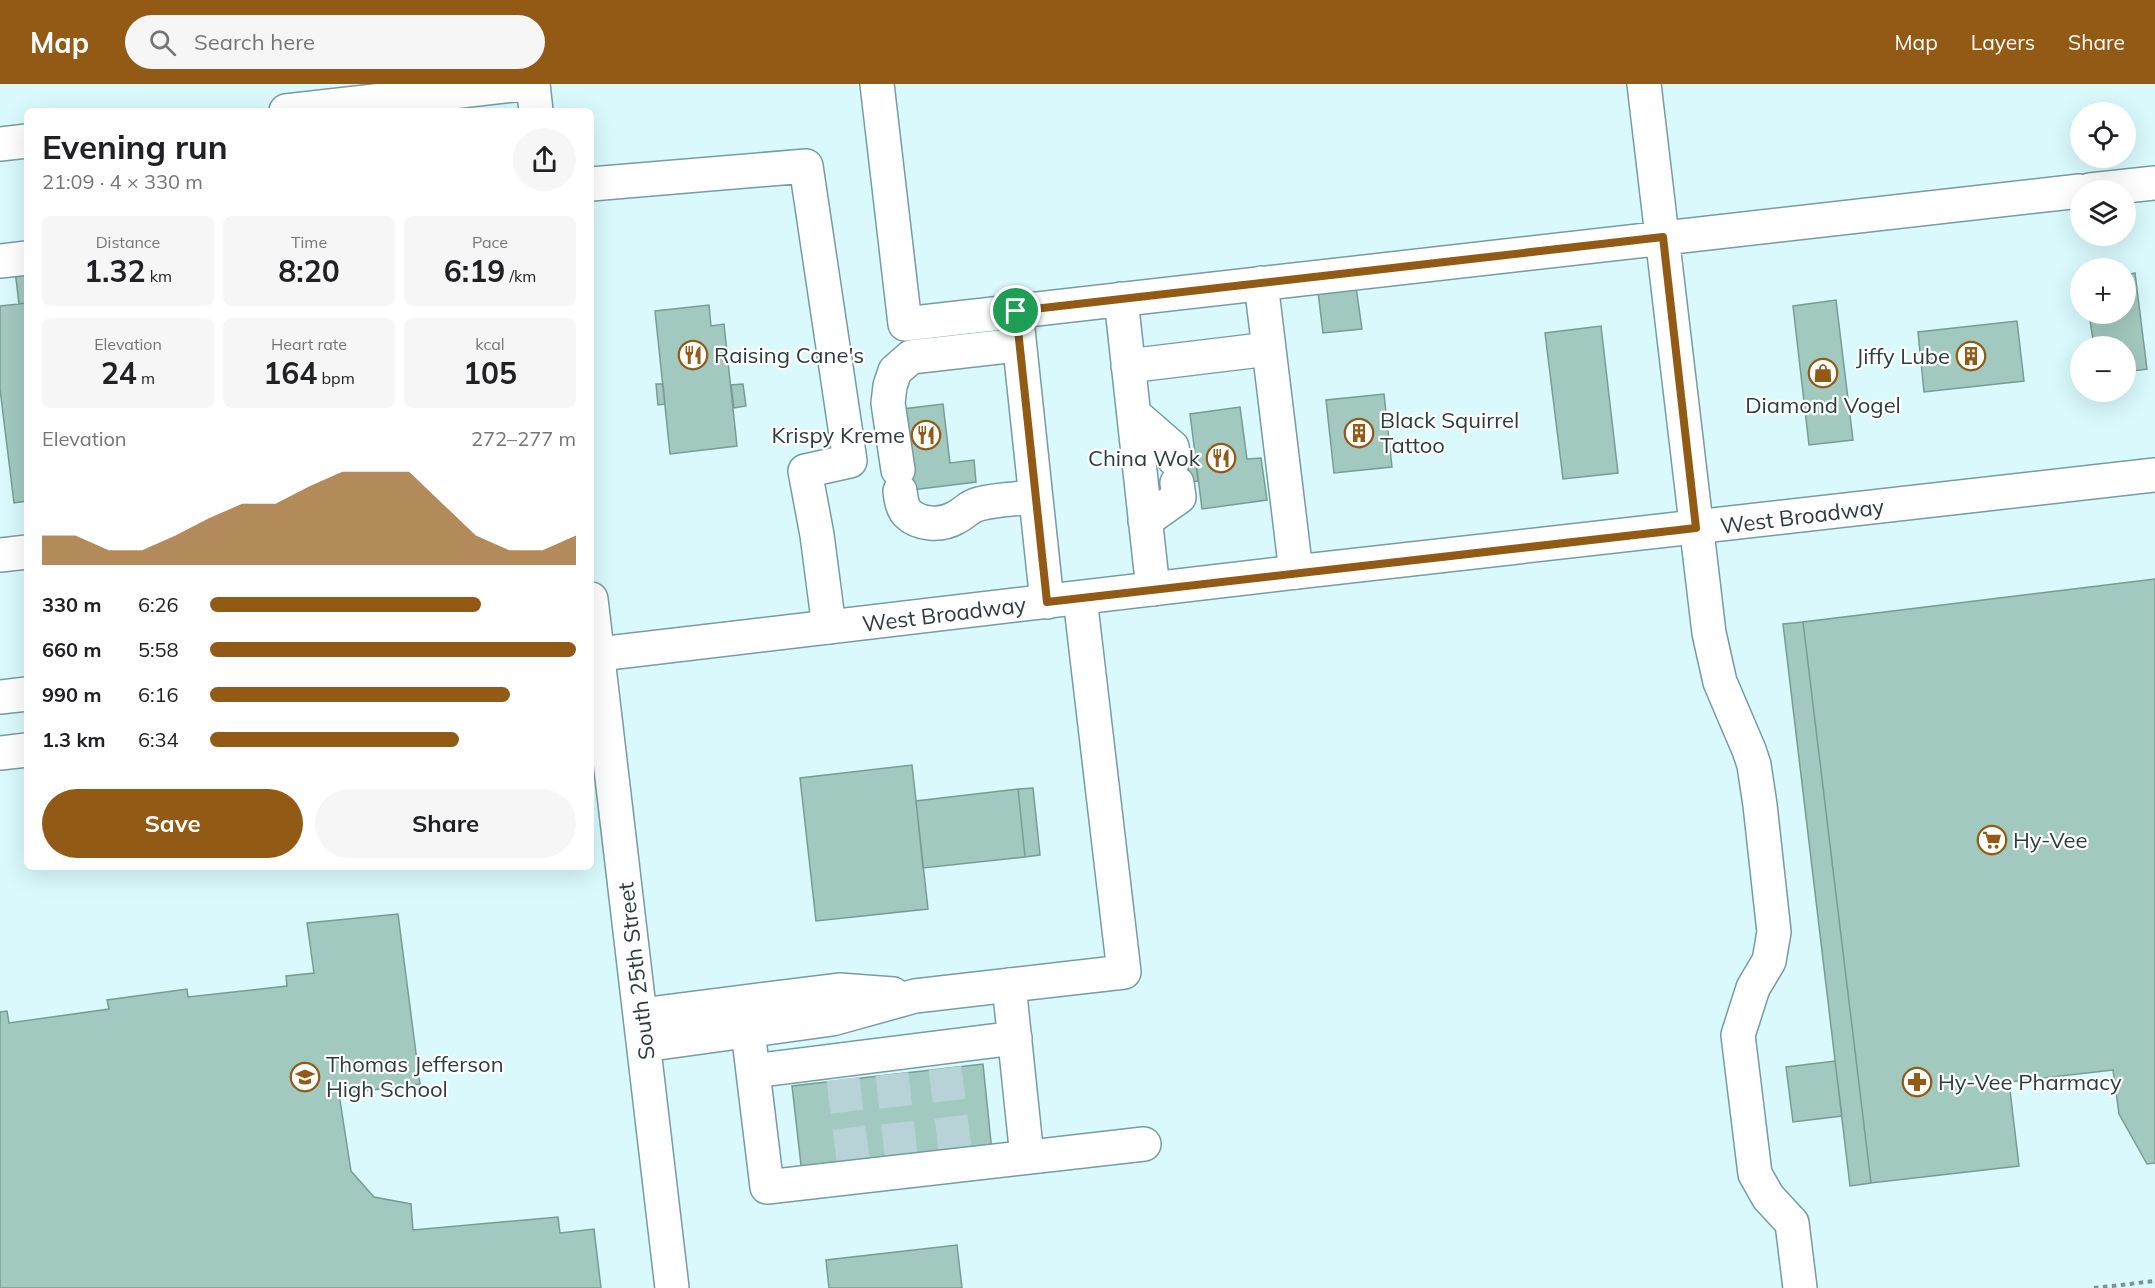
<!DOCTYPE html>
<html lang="en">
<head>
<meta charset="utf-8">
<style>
	body { margin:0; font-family:Mulish,sans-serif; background:#f6f6f6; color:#202124; height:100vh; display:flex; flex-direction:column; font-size:22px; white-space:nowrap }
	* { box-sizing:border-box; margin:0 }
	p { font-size:20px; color:#757577 }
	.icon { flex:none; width:33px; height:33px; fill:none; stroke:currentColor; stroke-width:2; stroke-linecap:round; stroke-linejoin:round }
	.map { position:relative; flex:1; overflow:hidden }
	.panel { position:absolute; left:24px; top:24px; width:570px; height:762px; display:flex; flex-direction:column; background:#fff; border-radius:9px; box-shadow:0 6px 24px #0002 }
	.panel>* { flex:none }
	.tools { position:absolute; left:2070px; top:18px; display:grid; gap:12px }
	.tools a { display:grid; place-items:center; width:66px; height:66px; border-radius:50%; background:#fff; box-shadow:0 6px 24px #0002; font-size:30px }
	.pin { position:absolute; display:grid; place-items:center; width:51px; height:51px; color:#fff; margin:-26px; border:3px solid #fff; border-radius:50%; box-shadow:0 2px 6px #0007 }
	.round { display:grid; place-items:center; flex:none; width:63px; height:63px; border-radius:32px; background:#f6f6f6 }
	.head { display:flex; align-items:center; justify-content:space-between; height:102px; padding:0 18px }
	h1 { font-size:33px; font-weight:700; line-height:45px }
	.stats { display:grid; grid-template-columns:repeat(3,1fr); gap:9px; height:102px; padding:6px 18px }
	.stats div { display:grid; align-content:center; border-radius:9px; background:#f6f6f6; text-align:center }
	.stats b { font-size:30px; font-weight:700 }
	.stats small { font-size:16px; font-weight:400 }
	.stats p { font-size:16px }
	.chart { height:168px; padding:12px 18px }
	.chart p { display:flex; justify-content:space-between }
	.chart svg { width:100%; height:108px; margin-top:6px; fill:#935a15; opacity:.7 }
	.cta { display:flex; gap:12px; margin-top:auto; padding:12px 18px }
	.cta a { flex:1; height:69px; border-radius:36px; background:#935a15; color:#fff; font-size:24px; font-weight:700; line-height:69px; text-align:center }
	.cta a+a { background:#f6f6f6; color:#202124 }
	ul { padding:0 18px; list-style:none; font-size:20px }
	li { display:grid; grid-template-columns:96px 72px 1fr; align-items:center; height:45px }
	li i { height:15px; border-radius:8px; background:#935a15 }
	header { display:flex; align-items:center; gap:36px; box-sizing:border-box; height:84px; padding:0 30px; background:#935a15; color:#fff }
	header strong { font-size:28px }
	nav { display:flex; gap:33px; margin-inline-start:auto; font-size:21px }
	.search { width:420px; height:54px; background:#f6f6f6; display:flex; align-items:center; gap:15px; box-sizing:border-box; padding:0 21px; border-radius:33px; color:#757577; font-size:22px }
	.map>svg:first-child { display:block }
</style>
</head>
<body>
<header>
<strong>Map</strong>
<div class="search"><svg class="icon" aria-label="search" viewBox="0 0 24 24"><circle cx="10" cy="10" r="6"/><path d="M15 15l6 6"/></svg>Search here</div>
<nav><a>Map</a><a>Layers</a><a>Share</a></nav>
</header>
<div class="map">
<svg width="2155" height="1204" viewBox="0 0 2155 1204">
	<rect width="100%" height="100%" fill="#d9f9fd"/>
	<path fill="#a2c9bf" stroke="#789c93" stroke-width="1.5" d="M27,184V219L19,220L15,186Z
		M2135,189L2147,285L2126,288V262H2094L2089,230H2126V191Z
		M1356,203L1362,245L1323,249L1318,208Z
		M1836,216L1853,356L1809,361L1793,222Z
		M27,219V417L14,419L0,305V222Z
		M709,221L711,242L724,240L737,362L670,370L655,227Z
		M2017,237L2024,297L1924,308L1918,248Z
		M1601,242L1618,389L1563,395L1545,249Z
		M656,300H663L665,320L658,321Z
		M743,300L746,322L734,324L731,301Z
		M1384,310L1392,383L1334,389L1326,316Z
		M943,320L950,379L974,376L976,398L912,406L902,325Z
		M1240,323L1247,375L1261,374L1267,416L1202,425L1190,330Z
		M1195,373L1198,397L1167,400L1164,376Z
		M2155,495V1079L2147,1080L2119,1030L2113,986L2009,998L2019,1082L1871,1099L1803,538Z
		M1803,538L1871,1099L1850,1102L1783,540Z
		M912,681L928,825L816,837L800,694Z
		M1033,704L1040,771L1025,773L1018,705Z
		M1018,705L1025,773L923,784L916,717Z
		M398,830L420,1000L339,1010L351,1087L374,1113L411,1120L413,1146L558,1133L560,1149L594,1145L601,1204H0V928L7,927L9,939L109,925L107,916L187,905L188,913L287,902L286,892L314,889L307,839Z
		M1835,977L1842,1032L1793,1038L1786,983Z
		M983,980L992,1068L802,1090L792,1002Z
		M957,1161L962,1204H829L826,1176Z"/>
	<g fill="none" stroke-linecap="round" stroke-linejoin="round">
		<path stroke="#b7d3d7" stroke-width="33" stroke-dasharray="33 16" stroke-linecap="butt" d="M945,984L956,1073
			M892,990L902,1079
			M843,995L854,1084"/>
		<g stroke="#769ca1" stroke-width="36">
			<path id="minor" d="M533,0L536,27
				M877,0L905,240L2080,107
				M1644,0L1709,549L1720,598L1749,666L1754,681L1760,721L1774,848L1769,877L1753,904L1738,951L1755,1090L1768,1113L1792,1139L1800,1204
				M286,27L522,0
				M0,60L27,57
				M591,100L806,82L850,377L805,387L817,451L829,543
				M2090,106L2155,99
				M0,177L27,174
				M1261,199L1296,488
				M1121,215L1153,505
				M1016,227L1047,518
				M1128,282L1269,265
				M1134,330L1172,363L1174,375
				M898,386L888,319L890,302L895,287L911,273L1018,261
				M900,407C901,415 902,423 907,429C919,441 941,442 955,434C964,430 969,422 979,420C997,415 1017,415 1035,413
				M1145,437L1179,413L1177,399
				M0,471L27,468
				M591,515L672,1204
				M1009,901L1027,1073
				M641,931L839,906L893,910
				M748,947L767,1103L1144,1060
				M644,961L832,935L915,912L1124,888L1080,514
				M753,987L1015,954"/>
		</g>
		<g stroke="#769ca1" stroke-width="36">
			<path id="major" d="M591,571L1296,488L2155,391
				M0,613L27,610
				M0,669L27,666"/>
		</g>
		<path stroke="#7c9396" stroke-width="4" stroke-dasharray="4.5 4.5" stroke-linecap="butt" d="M2094,1204L2155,1197"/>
		<use href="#minor" stroke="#fff" stroke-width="33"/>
		<use href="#major" stroke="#fff" stroke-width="33"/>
	</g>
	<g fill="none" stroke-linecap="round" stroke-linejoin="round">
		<g stroke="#fff" stroke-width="12">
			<path id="route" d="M1663,153L1696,444L1047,518L1016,227Z"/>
		</g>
		<use href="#route" stroke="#935a15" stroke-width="8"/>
	</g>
	<defs>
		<g id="restaurant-ring" transform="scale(1.5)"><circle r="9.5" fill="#fff" stroke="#935a15" stroke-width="1.5"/><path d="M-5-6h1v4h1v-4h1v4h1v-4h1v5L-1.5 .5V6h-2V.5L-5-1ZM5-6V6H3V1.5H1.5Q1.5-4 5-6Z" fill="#935a15"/></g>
		<g id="building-ring" transform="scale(1.5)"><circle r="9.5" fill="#fff" stroke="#935a15" stroke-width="1.5"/><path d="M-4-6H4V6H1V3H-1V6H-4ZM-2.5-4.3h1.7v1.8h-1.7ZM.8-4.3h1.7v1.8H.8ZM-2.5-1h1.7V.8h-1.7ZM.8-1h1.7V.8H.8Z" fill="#935a15"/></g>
		<g id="shop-ring" transform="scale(1.5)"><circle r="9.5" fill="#fff" stroke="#935a15" stroke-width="1.5"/><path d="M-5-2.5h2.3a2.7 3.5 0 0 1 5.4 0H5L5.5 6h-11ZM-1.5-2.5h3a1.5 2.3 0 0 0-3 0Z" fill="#935a15"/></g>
		<g id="supermarket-ring" transform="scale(1.5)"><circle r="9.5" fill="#fff" stroke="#935a15" stroke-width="1.5"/><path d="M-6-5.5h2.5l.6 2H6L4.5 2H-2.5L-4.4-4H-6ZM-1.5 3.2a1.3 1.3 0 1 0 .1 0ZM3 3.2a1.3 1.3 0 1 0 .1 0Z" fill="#935a15"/></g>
		<g id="school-ring" transform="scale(1.5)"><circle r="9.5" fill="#fff" stroke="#935a15" stroke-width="1.5"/><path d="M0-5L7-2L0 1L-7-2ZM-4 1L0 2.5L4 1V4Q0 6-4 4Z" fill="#935a15"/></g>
		<g id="pharmacy-ring" transform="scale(1.5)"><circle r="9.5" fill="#fff" stroke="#935a15" stroke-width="1.5"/><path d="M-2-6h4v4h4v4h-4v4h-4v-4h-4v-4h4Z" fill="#935a15"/></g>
	</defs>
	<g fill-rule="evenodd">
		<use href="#restaurant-ring" x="693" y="271"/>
		<use href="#building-ring" x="1971" y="272"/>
		<use href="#shop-ring" x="1823" y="289"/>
		<use href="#building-ring" x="1359" y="349"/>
		<use href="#restaurant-ring" x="926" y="351"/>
		<use href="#restaurant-ring" x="1221" y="374"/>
		<use href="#supermarket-ring" x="1992" y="756"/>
		<use href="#school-ring" x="305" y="993"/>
		<use href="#pharmacy-ring" x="1917" y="998"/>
	</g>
	<g text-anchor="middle" stroke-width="4.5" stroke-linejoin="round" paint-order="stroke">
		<g font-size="22" fill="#2d3d3f" stroke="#fff" text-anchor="start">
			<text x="714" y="279">Raising Cane's</text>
			<text x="1950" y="280" text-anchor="end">Jiffy Lube</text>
			<text x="1823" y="329" text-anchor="middle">Diamond Vogel</text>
			<text x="1380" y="344">Black Squirrel<tspan x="1380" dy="25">Tattoo</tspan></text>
			<text x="905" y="359" text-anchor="end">Krispy Kreme</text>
			<text x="1200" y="382" text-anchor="end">China Wok</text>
			<text x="2013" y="764">Hy-Vee</text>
			<text x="326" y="988">Thomas Jefferson<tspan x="326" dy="25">High School</tspan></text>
			<text x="1938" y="1006">Hy-Vee Pharmacy</text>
		</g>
		<g font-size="22" fill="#2d3d3f" stroke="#fff">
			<text transform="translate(1802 432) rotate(-7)" y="8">West Broadway</text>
			<text transform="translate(944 530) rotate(-7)" y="8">West Broadway</text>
			<text transform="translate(636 887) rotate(-97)" y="8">South 25th Street</text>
		</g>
	</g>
</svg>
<div class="tools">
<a><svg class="icon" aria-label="locate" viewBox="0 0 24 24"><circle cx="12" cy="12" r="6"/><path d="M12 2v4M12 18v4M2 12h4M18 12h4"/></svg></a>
<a><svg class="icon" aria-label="layers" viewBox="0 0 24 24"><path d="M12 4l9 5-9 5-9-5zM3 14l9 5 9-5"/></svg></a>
<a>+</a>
<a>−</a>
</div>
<div class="pin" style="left:1016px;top:227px;background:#1e9e55"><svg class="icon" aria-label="arrive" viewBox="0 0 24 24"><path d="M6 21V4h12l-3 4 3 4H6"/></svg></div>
<section class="panel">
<div class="head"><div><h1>Evening run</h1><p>21:09 · 4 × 330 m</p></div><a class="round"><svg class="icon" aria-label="share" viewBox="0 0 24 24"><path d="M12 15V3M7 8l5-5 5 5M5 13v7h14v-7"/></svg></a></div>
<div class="stats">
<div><p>Distance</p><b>1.32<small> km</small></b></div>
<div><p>Time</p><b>8:20</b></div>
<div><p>Pace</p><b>6:19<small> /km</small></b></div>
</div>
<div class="stats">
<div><p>Elevation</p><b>24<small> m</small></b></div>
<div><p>Heart rate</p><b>164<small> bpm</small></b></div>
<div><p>kcal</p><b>105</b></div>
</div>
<div class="chart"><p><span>Elevation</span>272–277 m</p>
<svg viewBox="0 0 160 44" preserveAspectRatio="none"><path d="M0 44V32L10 32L20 38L30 38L40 32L50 25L60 19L70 19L80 12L90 6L100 6L110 6L120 19L130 32L140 38L150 38L160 32V44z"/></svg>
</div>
<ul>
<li><b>330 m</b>6:26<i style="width:74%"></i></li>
<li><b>660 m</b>5:58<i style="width:100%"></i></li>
<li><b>990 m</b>6:16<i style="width:82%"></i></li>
<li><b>1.3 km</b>6:34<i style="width:68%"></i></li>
</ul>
<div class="cta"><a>Save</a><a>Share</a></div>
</section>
</div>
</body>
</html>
